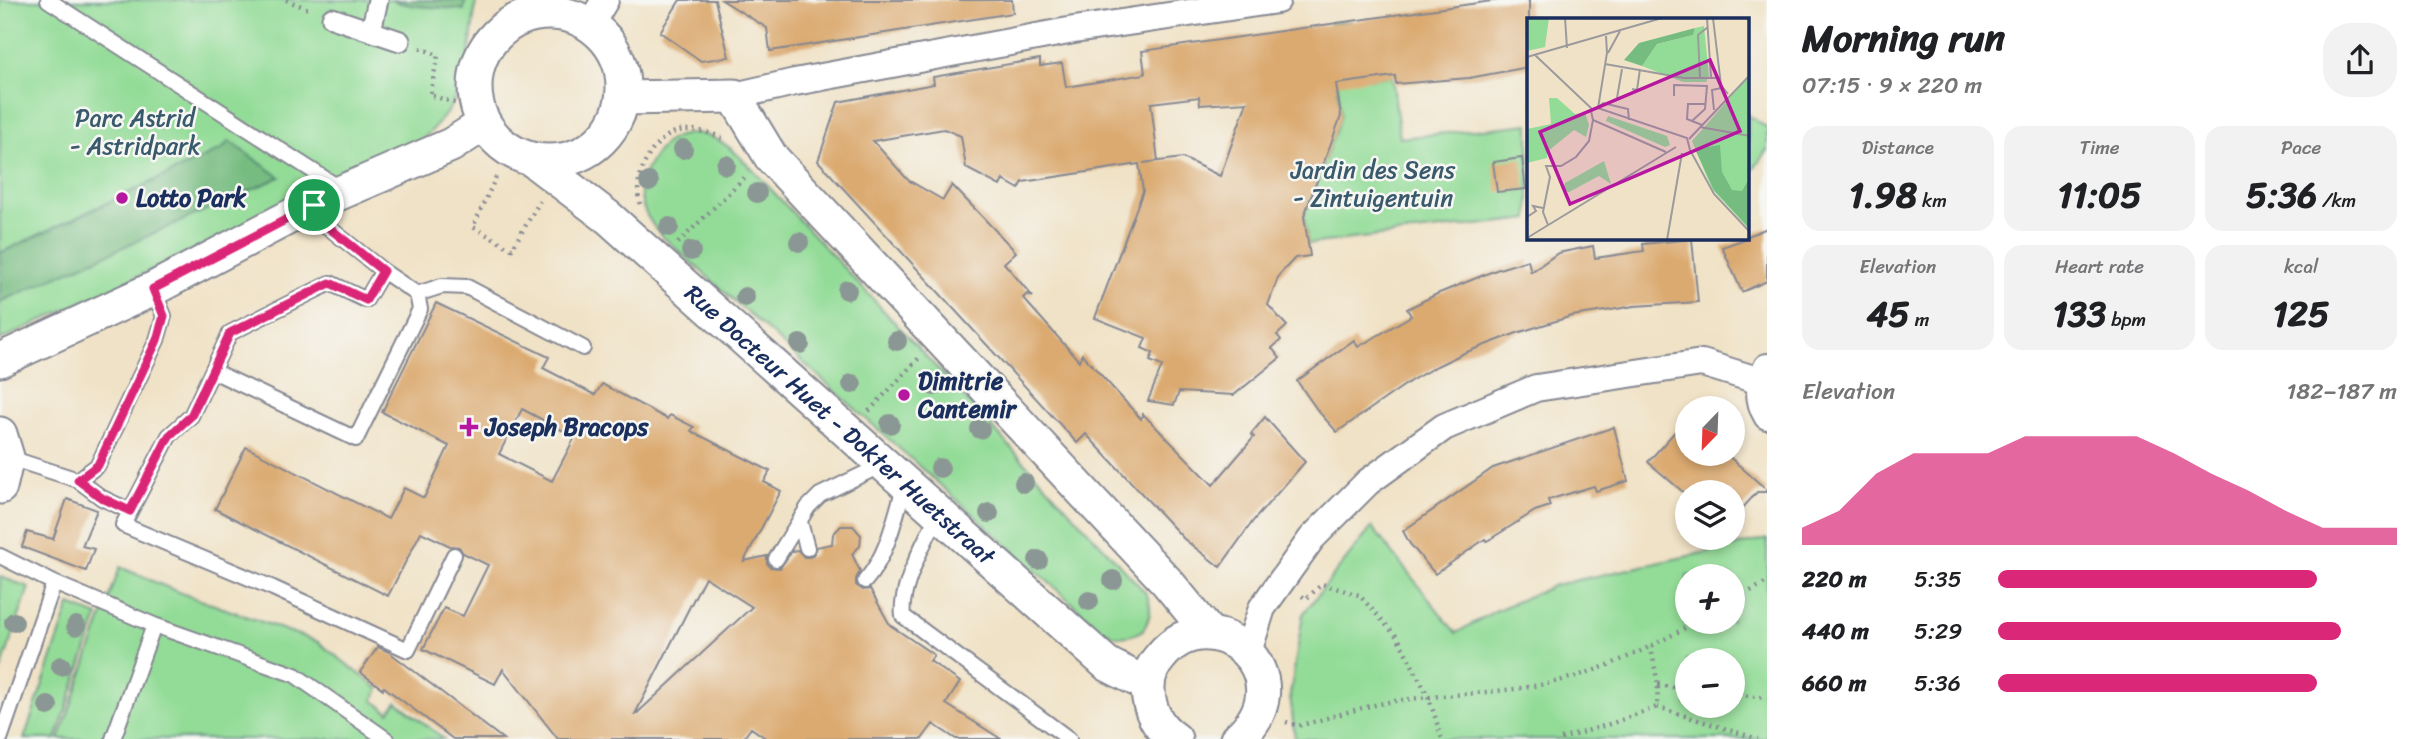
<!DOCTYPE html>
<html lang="en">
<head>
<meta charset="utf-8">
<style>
	body { margin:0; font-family:Sriracha,sans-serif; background:#f2f2f2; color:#202124; height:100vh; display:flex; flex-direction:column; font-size:26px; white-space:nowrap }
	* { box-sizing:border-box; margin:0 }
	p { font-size:23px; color:#757577 }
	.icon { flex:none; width:38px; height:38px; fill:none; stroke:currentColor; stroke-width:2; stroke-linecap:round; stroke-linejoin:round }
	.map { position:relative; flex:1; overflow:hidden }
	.side { display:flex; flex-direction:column; background:#fff; width:665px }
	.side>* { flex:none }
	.needle { width:46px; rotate:203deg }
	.controls { position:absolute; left:1675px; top:396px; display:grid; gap:14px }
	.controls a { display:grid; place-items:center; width:70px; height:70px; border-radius:50%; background:#fff; box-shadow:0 4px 10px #0003; font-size:35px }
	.pin { position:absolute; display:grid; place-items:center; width:60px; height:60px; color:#fff; margin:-30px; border:4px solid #fff; border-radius:50%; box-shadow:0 2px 7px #0007 }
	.round { display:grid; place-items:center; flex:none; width:74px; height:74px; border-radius:28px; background:#f2f2f2 }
	.summary { display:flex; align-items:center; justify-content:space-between; height:119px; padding:0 35px }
	h1 { font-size:38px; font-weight:700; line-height:52px }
	.figures { display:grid; grid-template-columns:repeat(3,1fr); gap:10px; height:119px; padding:7px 35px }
	.figures div { display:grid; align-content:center; border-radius:18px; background:#f2f2f2; text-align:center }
	.figures b { font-size:35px; font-weight:700 }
	.figures small { font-size:19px; font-weight:400 }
	.figures p { font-size:19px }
	.chart { height:196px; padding:14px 35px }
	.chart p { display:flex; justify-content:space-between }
	.chart svg { width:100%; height:126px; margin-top:7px; fill:#db2777; opacity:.7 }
	ul { padding:0 35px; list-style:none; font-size:23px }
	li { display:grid; grid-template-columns:112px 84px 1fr; align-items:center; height:52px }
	li i { height:18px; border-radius:9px; background:#db2777 }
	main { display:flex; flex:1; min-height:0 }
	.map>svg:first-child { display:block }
</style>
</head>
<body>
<main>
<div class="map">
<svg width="1767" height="739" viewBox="0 0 1767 739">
	<rect width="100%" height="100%" fill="#f6f6f2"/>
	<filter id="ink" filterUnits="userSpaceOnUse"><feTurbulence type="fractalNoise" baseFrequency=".0143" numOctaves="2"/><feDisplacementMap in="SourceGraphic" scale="14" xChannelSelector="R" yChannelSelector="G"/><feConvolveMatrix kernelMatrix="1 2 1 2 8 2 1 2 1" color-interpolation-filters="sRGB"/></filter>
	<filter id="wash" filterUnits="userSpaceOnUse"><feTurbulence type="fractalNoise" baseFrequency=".00686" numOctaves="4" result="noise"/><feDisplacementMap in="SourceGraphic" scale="28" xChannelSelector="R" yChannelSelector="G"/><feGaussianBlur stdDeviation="1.57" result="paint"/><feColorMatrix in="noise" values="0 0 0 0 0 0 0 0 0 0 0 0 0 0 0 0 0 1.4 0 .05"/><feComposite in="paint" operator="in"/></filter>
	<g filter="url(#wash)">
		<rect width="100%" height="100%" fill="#f0e2c6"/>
		<path fill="#93dc97" stroke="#57867a" stroke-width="2" fill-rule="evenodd" d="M0,0H476C468,68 466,110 406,152L0,340Z
			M1351,21L1369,79L1392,76L1400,138L1529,124V219L1308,244L1304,216L1341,116L1330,23Z
			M1748,115L1767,128V150L1748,177Z
			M695,133C721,136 735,152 753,170L1145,592C1153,606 1151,617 1143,630C1128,639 1115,639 1101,629L662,236C638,210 633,186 654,157C665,140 675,135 695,133Z
			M1372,527L1456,633L1495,611L1555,585L1767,539V739H1295L1290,695L1303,614ZM1687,576H1732V621H1687ZM1687,660H1732V705H1687Z
			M120,567L178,592L318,642L379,689L373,700L389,712L397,702L444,739H59Z
			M0,577L29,587L0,673Z
			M70,605L98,616L56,739H24Z"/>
		<path fill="#76bc80" stroke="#48766f" stroke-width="2" d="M391,0H465L464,10C439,6 415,9 391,0Z
			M229,141L280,177L0,302V253L222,149Z"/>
		<g id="blocks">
			<path fill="#dbaa71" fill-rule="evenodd" d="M680,0H715L729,57L701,61L660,32Z
				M722,0H1012L1013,13L770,51L767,28Z
				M1499,0H1529V67L1469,78L1396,84L1395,76L1336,84L1341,116L1304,216L1310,256L1295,258L1279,275L1268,305L1287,326L1277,335L1281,340L1272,348L1280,358L1234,395L1179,392L1174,405L1148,401L1162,366L1150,361L1153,353L1142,348L1146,338L1095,318L1143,191L1139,164L1023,182L1019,189L1003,180L1000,186L966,168L961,136L944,129L873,141L908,180L943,200L952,185L1016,252L1004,263L1033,297L1027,294L1023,298L1079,361L1082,354L1141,419L1143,414L1213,485L1254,437L1251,434L1265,417L1305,462L1253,521L1220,567L1184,539L1086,434L1077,443L818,161L838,102L934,84L933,77L1040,59V66L1062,63L1066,87L1145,74L1142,51ZM1199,97L1200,105L1247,102L1220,176L1183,158L1143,163L1158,161L1151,103Z
				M1522,158L1526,189L1497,192L1493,162Z
				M1767,228V281L1742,292L1722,247L1748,238V236Z
				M1692,239L1698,302L1634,306L1605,311L1572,316L1517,333L1464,353L1437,366L1412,380L1337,432L1318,411L1297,381L1354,340L1358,347L1411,316L1407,309L1437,294L1496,270L1528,260L1531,272L1558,253L1593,246L1595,258L1644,251L1643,244Z
				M436,303L549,357L543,368L595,395L602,384L667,419L670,415L694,427L691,431L770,471L764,482L781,491L744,561L767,556V563L770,567L780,568L792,551L798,550L804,557H810L814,554L816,547L832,544L833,534L841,526H853L861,535L860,546L852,554L860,571L856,579V585L863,590L870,589L890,625L934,655L930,661L960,682L946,704L1001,739H956L933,724L922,739H767L751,728L743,739H558L503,669L495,684L423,649L444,608L463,616L488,565L463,553L459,547L450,546L421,532L388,596L215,509L246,447L388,519L404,488L424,498L449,446L382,412ZM522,409L575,437L552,481L499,454ZM705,577L752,607L634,716Z
				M1687,418V453H1725L1767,490V492H1757L1732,520V492H1683L1648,462Z
				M1614,427L1628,481L1596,491L1594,486L1548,500L1550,506L1535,511L1487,541L1485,539L1435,574L1410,544L1403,531L1493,468Z
				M67,499L97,510L82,546L94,549L86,571L22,547L27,532L53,539Z
				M378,647L389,652L503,739H453L384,687L383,689L360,672Z"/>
		</g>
	</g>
	<g filter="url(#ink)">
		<use href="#blocks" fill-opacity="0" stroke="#868892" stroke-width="2"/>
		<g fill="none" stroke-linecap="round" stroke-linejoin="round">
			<g stroke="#868892" stroke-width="18">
				<path id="service" d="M48,0L341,189
					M383,271L366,300L330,283L230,333L191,416L169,436L123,525L273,588L408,650L454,555
					M417,294L442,286L467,287L583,348
					M213,371L356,439L420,309L417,294L383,271L323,223L314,204
					M7,457L78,480L98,465L157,340L164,316L153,289
					M78,480L102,498L130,511
					M939,513C926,538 899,589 903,616L1069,739
					M800,522L807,548
					M0,556L54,583L154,625L295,675L386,739
					M776,559L808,507L820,495L884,464
					M865,581C888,555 895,517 905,484
					M0,739L54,583
					M113,739L154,625"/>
			</g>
			<g stroke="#868892" stroke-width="23">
				<path id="pedestrian" d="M332,18L400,41
					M371,31L378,0"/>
			</g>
			<g stroke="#868892" stroke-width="30">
				<path id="minor" d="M590,25L605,0
					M734,96L795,82L1074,30L1277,0
					M1767,367C1758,384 1757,399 1767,416
					M1248,652L1262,608L1312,538L1368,482L1444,427L1536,388L1702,363L1760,381"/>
			</g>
			<g stroke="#868892" stroke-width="37">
				<g id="tertiary">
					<circle cx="549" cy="87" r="74"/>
					<path d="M623,98L734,96L771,157L1168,583L1209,633"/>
					<path id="s1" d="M534,161L609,218L1107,664L1148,685"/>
					<path d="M0,360L153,289L314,204L451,145L484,124"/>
					<path d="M0,434L7,457L0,487"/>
					<path d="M1175,739C1158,728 1149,710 1148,690C1147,677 1153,665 1161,656C1212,593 1309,677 1237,739"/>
				</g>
			</g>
			<path stroke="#868892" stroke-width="4.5" stroke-dasharray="2 5" stroke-linecap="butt" d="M286,0L311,10
				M420,48L438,55L430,95L458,104
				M496,177L473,227L512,249L540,201
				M640,204C632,178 651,139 678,131C693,128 709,132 722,138
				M678,243L747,175
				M869,411L919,358
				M1302,596L1306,599L1322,584L1359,595L1398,638L1429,698L1442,739
				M1732,601L1767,582
				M1658,685L1687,689
				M1732,694L1767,698
				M1657,707L1758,739
				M1286,722L1298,726C1330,718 1369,704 1402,700C1451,694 1502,693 1550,683C1603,671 1651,648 1697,621
				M1561,739L1613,723L1657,707L1658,685L1651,647"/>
			<use href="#service" stroke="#fff" stroke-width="14"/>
			<use href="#pedestrian" stroke="#fff" stroke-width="19"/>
			<use href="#minor" stroke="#fff" stroke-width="26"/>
			<use href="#tertiary" stroke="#fff" stroke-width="33"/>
		</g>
		<g fill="#8b9794">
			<circle cx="683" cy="149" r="10"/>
			<circle cx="726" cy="165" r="10"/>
			<circle cx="649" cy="182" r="10"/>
			<circle cx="757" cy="193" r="10"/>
			<circle cx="669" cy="227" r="10"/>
			<circle cx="799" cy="242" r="10"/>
			<circle cx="691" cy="251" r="10"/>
			<circle cx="847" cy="290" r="10"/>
			<circle cx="745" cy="297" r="10"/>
			<circle cx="897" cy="341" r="10"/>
			<circle cx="800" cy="344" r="10"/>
			<circle cx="852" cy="384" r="10"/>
			<circle cx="934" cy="386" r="10"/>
			<circle cx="890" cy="424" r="10"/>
			<circle cx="980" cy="429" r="10"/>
			<circle cx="940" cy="468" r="10"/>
			<circle cx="1024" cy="483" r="10"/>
			<circle cx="989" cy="513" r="10"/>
			<circle cx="1038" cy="560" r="10"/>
			<circle cx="1113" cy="580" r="10"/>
			<circle cx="1089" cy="601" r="10"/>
			<circle cx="14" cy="622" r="10"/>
			<circle cx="76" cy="626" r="10"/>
			<circle cx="61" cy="666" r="10"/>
			<circle cx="48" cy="706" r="10"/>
		</g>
	</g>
	<g fill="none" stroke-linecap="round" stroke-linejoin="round" filter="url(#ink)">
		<g stroke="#fff" stroke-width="14">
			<path id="route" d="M314,205L323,223L383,271L366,300L330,283L230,333L191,416L169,436L130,511L102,498L78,480L98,465L157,340L164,316L153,289Z"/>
		</g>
		<use href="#route" stroke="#db2777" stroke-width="9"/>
	</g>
	<g fill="#b5179e" stroke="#f6f6f2" stroke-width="2.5">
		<circle cx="122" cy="198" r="7"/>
		<circle cx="904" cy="395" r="7"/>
		<path d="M465.5 416.5h7v7h7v7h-7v7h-7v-7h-7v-7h7z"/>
	</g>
	<g text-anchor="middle" stroke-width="5" stroke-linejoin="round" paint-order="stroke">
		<g font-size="24" fill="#395a6c" stroke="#f6f6f2">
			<text x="135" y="126">Parc Astrid<tspan x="135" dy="28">- Astridpark</tspan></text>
			<text x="1373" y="178">Jardin des Sens<tspan x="1373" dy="28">- Zintuigentuin</tspan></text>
		</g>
		<g font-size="24" font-weight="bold" fill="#1b2f5e" stroke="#f6f6f2" text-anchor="start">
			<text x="136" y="206">Lotto Park</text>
			<text x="918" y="389">Dimitrie<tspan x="918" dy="28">Cantemir</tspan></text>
			<text x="485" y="435">Joseph Bracops</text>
		</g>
		<g font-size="24" fill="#1b2f5e" stroke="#f6f6f2">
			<text dy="8" stroke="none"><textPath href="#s1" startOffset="404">Rue Docteur Huet - Dokter Huetstraat</textPath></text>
		</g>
	</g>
	<g transform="translate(1527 18)">
		<rect width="222" height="222" fill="#f0e2c6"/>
		<path d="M0,0H22L18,29L0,33ZM177,8L182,58L179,64H156L115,48L130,26L166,17L168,10ZM222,58V211L185,171L165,123ZM22,80H30L48,96L58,95L62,107L59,119L47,112L20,134V140L0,145V111L24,106ZM81,98L140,118L143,127L138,129L79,103ZM77,143L84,166L72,158L42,174L36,173L38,165Z" fill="#93dc97"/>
		<path d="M168,10L166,17L130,26L115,48L97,42L112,25ZM193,127L195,154L205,172L215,173L222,161V210L187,172L168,131Z" fill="#76bc80"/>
		<path fill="none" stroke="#9b9a9c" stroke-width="2" d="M38,0L40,30M180,0L184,59M186,0L194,67L201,76M81,35L93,13M8,37L65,91M0,39L135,0M78,46L157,60H193M173,59L171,17L181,9M105,71L110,72L113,51M147,78V67L180,68L178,91L165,103M90,80L95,51M71,90L80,35L79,18M71,90L76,85L101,91L102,102M187,92L185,72L194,70M175,107L160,101L161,86H178M173,109L223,118M162,121L223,57M163,132L187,176L223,214M139,134L66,102L64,93L71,90L160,120L163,132M0,199L9,193L6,188L16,190M21,207L16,194L23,159L19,148H34L49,139L62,123L66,102M0,220L149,129M140,222L155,135"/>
		<path fill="#b5179e" fill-opacity="0.15" stroke="#b5179e" stroke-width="3.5" d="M183,42L213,113L43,186L13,114Z"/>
		<rect width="222" height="222" fill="none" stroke="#1b2f5e" stroke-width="3.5"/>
	</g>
</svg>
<div class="controls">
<a><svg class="needle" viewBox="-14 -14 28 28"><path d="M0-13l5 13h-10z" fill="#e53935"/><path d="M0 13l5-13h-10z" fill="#757577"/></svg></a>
<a><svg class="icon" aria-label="layers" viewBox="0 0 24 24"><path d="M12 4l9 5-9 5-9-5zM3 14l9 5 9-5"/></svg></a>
<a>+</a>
<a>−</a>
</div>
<div class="pin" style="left:314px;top:205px;background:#1e9e55"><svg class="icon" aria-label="arrive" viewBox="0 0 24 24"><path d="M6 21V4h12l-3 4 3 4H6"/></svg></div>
</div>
<section class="side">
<div class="summary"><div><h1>Morning run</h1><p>07:15 · 9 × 220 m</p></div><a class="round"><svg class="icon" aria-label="share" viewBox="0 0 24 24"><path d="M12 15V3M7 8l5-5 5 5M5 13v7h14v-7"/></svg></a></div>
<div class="figures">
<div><p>Distance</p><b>1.98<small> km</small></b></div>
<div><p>Time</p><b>11:05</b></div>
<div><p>Pace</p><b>5:36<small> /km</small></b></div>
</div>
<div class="figures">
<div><p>Elevation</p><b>45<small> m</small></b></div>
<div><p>Heart rate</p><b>133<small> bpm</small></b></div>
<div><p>kcal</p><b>125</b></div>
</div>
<div class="chart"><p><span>Elevation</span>182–187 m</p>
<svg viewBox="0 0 160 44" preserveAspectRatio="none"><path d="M0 44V38L10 32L20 19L30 12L40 12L50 12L60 6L70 6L80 6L90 6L100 12L110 19L120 25L130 32L140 38L150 38L160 38V44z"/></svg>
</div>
<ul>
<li><b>220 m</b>5:35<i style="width:80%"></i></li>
<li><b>440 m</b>5:29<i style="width:86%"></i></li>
<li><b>660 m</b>5:36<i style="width:80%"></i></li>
</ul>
</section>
</main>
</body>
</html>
